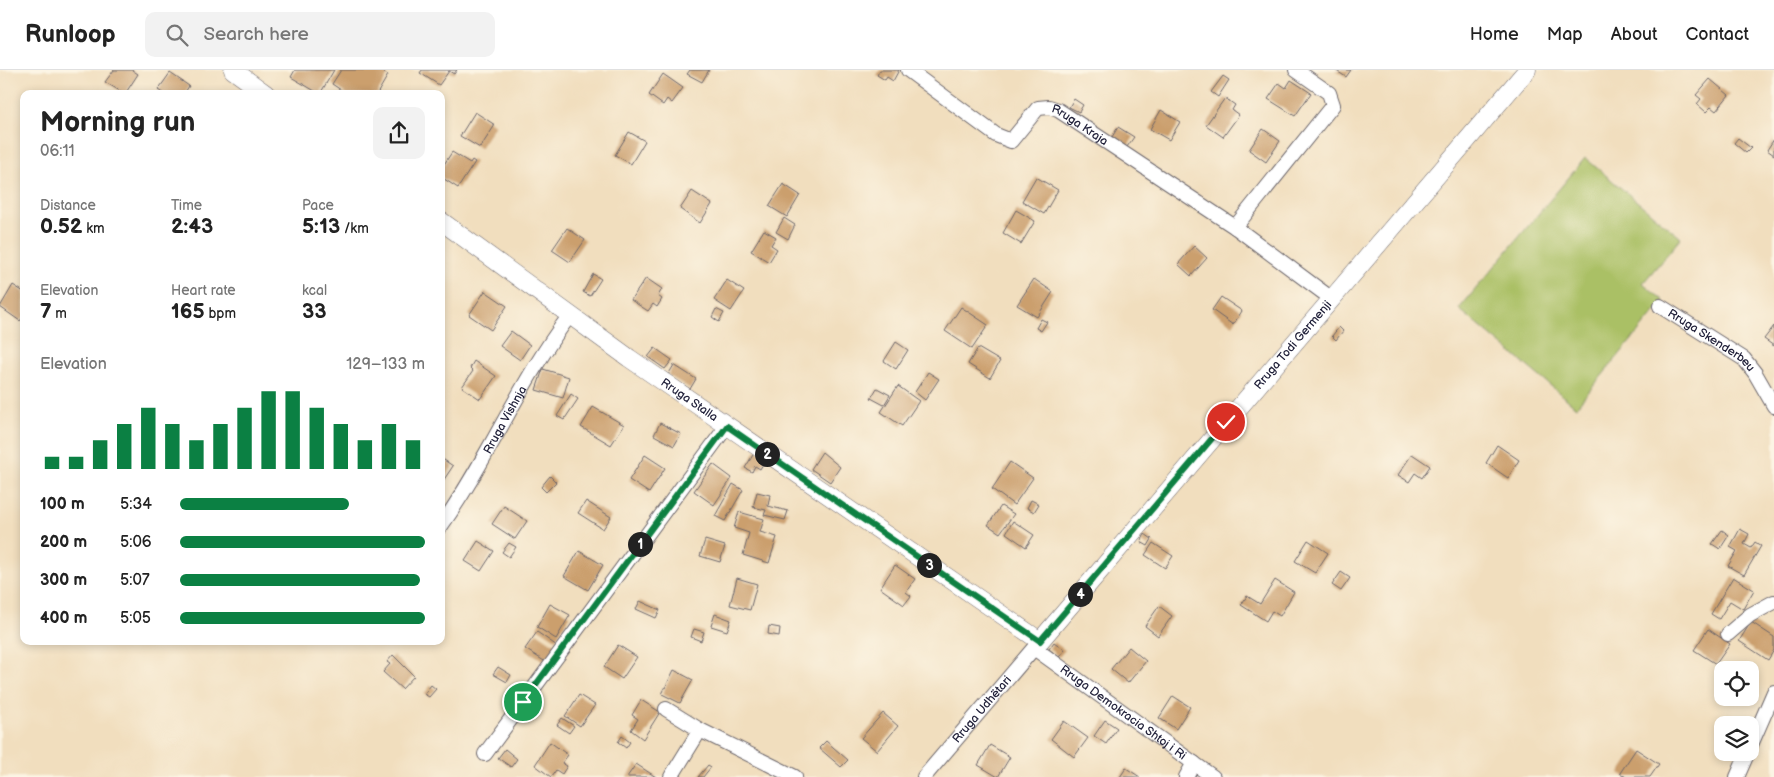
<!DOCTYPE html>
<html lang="en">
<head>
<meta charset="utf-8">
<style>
	body { margin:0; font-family:"Balsamiq Sans",sans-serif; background:#f2f2f2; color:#222; height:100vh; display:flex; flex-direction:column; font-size:19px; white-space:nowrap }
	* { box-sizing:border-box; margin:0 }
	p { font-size:16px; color:#767676 }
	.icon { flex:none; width:28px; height:28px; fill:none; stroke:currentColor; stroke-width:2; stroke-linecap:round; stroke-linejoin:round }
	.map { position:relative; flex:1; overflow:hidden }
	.side { position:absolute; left:20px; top:20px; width:425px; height:555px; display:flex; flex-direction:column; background:#fff; border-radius:10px; box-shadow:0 2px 8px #0003 }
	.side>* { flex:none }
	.tools { position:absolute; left:1714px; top:591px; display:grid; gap:10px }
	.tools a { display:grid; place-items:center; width:45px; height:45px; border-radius:10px; background:#fff; box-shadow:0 2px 8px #0003; font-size:25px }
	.pin { position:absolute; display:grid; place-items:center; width:42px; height:42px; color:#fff; margin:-21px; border:2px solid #fff; border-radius:50%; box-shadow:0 1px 5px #0007 }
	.km { position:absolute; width:25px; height:25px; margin:-12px; border-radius:50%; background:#222; color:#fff; font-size:14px; line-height:25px; text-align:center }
	.round { display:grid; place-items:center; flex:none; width:52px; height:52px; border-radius:10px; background:#f2f2f2 }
	.summary { display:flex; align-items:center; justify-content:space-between; height:85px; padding:0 20px }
	h1 { font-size:28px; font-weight:800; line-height:38px }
	.metrics { display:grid; grid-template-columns:repeat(3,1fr); gap:8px; height:85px; padding:5px 20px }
	.metrics div { display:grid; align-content:center }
	.metrics b { font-size:21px; font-weight:800 }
	.metrics small { font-size:14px; font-weight:400 }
	.metrics p { font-size:14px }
	.chart { height:140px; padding:10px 20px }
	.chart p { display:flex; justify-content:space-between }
	.chart svg { width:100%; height:90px; margin-top:5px; stroke:#0b8043; stroke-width:6 }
	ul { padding:0 20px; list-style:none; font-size:16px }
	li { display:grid; grid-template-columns:80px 60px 1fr; align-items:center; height:38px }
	li i { height:12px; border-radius:6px; background:#0b8043 }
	header { display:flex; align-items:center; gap:30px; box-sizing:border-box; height:70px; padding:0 25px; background:#fff; border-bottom:1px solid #e0e0e0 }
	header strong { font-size:24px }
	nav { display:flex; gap:28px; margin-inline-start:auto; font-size:18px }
	.search { width:350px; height:45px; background:#f2f2f2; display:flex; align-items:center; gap:12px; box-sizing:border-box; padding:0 18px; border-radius:10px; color:#767676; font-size:19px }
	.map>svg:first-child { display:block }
</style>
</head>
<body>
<header>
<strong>Runloop</strong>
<div class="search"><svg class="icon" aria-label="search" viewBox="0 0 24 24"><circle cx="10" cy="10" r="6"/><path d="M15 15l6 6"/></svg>Search here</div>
<nav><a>Home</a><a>Map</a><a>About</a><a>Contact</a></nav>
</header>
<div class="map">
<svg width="1774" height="707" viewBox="0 0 1774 707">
	<rect width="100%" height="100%" fill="#fcf5e5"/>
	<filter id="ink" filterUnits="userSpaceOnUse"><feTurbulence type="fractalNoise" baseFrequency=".02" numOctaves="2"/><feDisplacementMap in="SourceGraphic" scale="10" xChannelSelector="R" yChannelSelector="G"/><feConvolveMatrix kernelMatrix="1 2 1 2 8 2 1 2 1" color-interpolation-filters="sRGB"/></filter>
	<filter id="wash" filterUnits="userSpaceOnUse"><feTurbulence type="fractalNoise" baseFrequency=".0096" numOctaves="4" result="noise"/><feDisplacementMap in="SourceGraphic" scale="20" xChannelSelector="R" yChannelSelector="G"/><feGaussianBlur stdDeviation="1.12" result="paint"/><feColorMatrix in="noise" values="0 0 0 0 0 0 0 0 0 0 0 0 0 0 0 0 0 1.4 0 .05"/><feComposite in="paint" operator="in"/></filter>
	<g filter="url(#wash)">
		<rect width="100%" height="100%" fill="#f1debe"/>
		<path fill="#aac065" stroke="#667150" d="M1585,88L1681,168L1643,213L1664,231L1576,337L1459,239Z"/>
		<g id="blocks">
			<path fill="#cb9f6d" d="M114,0H132L138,4L125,24L105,12Z
				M295,0H334L320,24L291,7Z
				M341,0H385L384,3L388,5L377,24H347L332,14Z
				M422,0H457L454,4L449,1L439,15L420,3Z
				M690,0H709L702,12L687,4Z
				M880,0H899L893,11L887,7L885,10L877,5Z
				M1335,0H1351L1346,7Z
				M170,3L189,16L184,24H164L158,20Z
				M663,4L683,18L672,33L667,29L663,35L649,25Z
				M1223,6L1229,10L1218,27L1211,22Z
				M1710,9L1729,25L1716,41L1711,37L1706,42L1697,34L1701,29L1696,25Z
				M1291,10L1311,23L1295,46L1268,29L1279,13L1286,18Z
				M1225,28L1235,35L1232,40L1239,45L1223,67L1206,55Z
				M1074,29L1083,35L1079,42L1069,37Z
				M1161,40L1180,52L1169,70L1150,59Z
				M475,42L495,55L480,78L460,66Z
				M1118,57L1134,67L1127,77L1112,67Z
				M1263,59L1280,71L1266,92L1249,80Z
				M629,62L645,71L631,94L615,85Z
				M1738,68L1751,78L1746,83L1734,73Z
				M1774,69V85L1767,80Z
				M452,82L470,93L472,90L475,92L458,118L441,107V99Z
				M1036,107L1058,120L1044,144L1022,131Z
				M783,114L800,125L787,147L769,136Z
				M692,121L712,134L700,153L680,139Z
				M1016,140L1035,151L1021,174L1003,163Z
				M784,148L795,155L788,169L776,162Z
				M567,158L585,170L570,192L552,180Z
				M764,160L776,167L771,175L777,179L769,192L751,181Z
				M1194,176L1207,188L1191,206L1178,194Z
				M593,204L601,209L590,226L583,222Z
				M646,208L662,219L658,226L662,229L657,237L653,234L648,241L631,230Z
				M1034,209L1053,222L1037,247L1017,235Z
				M727,210L744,221L731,241L714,230Z
				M13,215L24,222V246L20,251L0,237Z
				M485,221L507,236L491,260L469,245Z
				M1221,227L1242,241L1233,255L1212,240Z
				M961,237L988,255L972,279L945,261Z
				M716,239L724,243L719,252L712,247Z
				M1041,249L1047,252L1041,261L1036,258Z
				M1774,256V276L1764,269Z
				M1339,257L1343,261L1336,270L1332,266Z
				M511,261L530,275L520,290L500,276Z
				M896,272L908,280L896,299L884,291Z
				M655,278L672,290L665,299L648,287Z
				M978,278L1000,291L990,308L968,294Z
				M474,291L496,306L480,329L462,317L473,301L470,298Z
				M674,295L696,309L690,319L668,305Z
				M543,299L569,307L563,328L536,320Z
				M928,302L939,309L925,330L915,322Z
				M898,316L919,331L902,356L881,342Z
				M877,318L890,325L884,335L871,328Z
				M571,324L578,329L564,350L557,346Z
				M593,337L624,355L611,375L581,357Z
				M660,353L681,364L674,376L654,365Z
				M1497,375L1519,390L1508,408L1486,393Z
				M756,380L767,387L760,399L755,396L752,402L745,398Z
				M822,382L840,397L830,412L811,399Z
				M1412,384L1430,396L1422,408L1415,403L1409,412L1398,405Z
				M645,385L665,398L649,423L629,410Z
				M441,388L453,396L441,414Z
				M1010,392L1033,408L1014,435L992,419Z
				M713,394L732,408L714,435L694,421Z
				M550,406L556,412L546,422L541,417Z
				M733,414L743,420L725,451L715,446Z
				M757,422L770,425L768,436L788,441L785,450L764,445L766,440L753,437Z
				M1031,430L1039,434L1034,442L1027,438Z
				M586,431L611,447L603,459L578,443Z
				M504,436L527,451L515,469L492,454Z
				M1001,436L1014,444L1000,463L988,455Z
				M739,442L764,449L760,462L777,467L769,493L743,485L749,463L734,458Z
				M1013,451L1034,465L1026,477L1006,463Z
				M1740,459L1749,464L1744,474L1751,478L1755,472L1761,476L1744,505L1728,496L1737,481L1730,477Z
				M1722,460L1729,465L1720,479L1712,474Z
				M1145,464L1152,469L1148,476L1141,472Z
				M705,470L725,476L720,492L700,486Z
				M1308,470L1328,483L1315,503L1295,491Z
				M478,471L494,481L481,501L465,491Z
				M509,473L516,477L509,487L502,482Z
				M1153,473L1173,486L1165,498L1145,485Z
				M579,481L603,495L588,520L564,506Z
				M895,495L915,509L906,522L911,526L904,535L880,518Z
				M1341,502L1350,508L1341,521L1332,515Z
				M1733,507L1754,520L1743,539L1730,531L1719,549L1711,544Z
				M737,508L757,514L750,540L730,535Z
				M1275,510L1294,522L1280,546L1272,541L1266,551L1241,535L1247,526L1260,534Z
				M640,531L660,540L656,548L636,539Z
				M550,534L570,545L556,569L537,557Z
				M1159,536L1172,546L1158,566L1145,556Z
				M715,544L731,550L727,561L711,556Z
				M1751,552L1774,567V580L1768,590L1739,571Z
				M769,556L780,558L779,566L768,564Z
				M694,559L704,562L701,571L691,567Z
				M1708,559L1730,574L1716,594L1694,580Z
				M537,562L560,578L549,594L525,579Z
				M1054,572L1065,580L1059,587L1049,579Z
				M618,575L637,587L622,609L604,597Z
				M1129,577L1146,591L1128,613L1111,599Z
				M393,585L414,606L402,619L383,602L390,594L387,592Z
				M498,597L511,605L507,612L493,604Z
				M674,600L693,610L680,633L662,624Z
				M431,615L436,619L429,627L424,624Z
				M579,625L595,635L580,656L565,646Z
				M1173,626L1190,637L1176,659L1159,648Z
				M641,630L660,642L643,669L631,660L638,649L632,645Z
				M883,643L898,656L877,681L861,668Z
				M562,648L574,656L569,663L557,655Z
				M1105,650L1117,658L1106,674L1094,666Z
				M1064,651L1088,668L1074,687L1051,669Z
				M622,666L630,672L626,678L618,672Z
				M826,671L848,690L841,697L819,678Z
				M550,672L568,685L562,693L567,696L562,704L556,700L551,707L535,695Z
				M990,675L1010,687L998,707L978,695Z
				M505,679L517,689L511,697L498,688Z
				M1636,679L1659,694L1650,707H1626L1620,703Z
				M636,694L656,707H627Z
				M708,695L711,697L703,707H698Z
				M1126,698L1140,707H1120Z"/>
		</g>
	</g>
	<g filter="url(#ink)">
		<use href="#blocks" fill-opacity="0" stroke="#6a6469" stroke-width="1"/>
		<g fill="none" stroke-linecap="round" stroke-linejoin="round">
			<g stroke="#6a6469" stroke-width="16">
				<g id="minor">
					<path id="s1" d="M908,0L996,65L1011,71L1038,38L1049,37L1058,40L1235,157L1332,229"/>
					<path d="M1235,157L1333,35L1329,23L1296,0"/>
					<path id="s2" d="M1660,236L1744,289L1755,303L1774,336"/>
					<path id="s3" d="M441,456C489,388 520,311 570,245"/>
					<path d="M1728,564L1750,545L1774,532"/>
					<path id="s4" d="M1034,578L1213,707"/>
					<path d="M666,639L700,660L795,707"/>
					<path d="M1750,677L1774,622"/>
					<path d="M485,684L727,356"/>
					<path d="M671,707L700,660"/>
					<path id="s5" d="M924,707L1039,572"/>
					<path d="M1186,707L1194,693"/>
					<path d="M1737,707L1748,682"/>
				</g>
			</g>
			<g stroke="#6a6469" stroke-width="19">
				<g id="tertiary">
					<path d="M233,0L266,24"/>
					<path id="s6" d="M441,151L629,288L1040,571L1527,0"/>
				</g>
			</g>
			<use href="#minor" stroke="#fff" stroke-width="14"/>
			<use href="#tertiary" stroke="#fff" stroke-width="18"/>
		</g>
	</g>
	<g fill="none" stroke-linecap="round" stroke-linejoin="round" filter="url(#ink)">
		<g stroke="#fff" stroke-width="10">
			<path id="route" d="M523,632L727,356L1040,571L1226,352"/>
		</g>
		<use href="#route" stroke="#0b8043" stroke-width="6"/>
	</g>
	<g text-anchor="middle" stroke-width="4.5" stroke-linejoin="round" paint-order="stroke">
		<g font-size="12" fill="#22223b" stroke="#fcf5e5">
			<text dy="4" stroke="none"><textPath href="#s1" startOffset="215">Rruga Kraja</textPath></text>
			<text dy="4" stroke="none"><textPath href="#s2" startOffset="62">Rruga Skenderbeu</textPath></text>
			<text dy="4" stroke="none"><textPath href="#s6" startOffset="1121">Rruga Todi Germenji</textPath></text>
			<text dy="4" stroke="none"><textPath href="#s6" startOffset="306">Rruga Stalla</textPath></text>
			<text dy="4" stroke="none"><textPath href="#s3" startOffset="124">Rruga Vishnja</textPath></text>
			<text dy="4" stroke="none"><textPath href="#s5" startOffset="89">Rruga Udhëtari</textPath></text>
			<text dy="4" stroke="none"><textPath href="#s4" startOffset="110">Rruga Demokracia Shtoj i Ri</textPath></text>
		</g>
	</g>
</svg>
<div class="tools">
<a><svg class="icon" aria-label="locate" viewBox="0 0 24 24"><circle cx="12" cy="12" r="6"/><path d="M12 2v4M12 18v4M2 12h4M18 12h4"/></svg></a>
<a><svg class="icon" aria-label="layers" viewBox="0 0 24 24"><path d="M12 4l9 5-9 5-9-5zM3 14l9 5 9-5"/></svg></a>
</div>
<div class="pin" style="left:523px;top:632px;background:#1e9e55"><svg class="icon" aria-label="arrive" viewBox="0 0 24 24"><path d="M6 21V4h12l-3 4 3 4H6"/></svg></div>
<div class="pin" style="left:1226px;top:352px;background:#d93025"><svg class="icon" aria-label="check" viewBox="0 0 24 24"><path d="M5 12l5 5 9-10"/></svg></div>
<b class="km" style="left:640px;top:474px">1</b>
<b class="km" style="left:767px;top:384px">2</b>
<b class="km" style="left:929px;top:495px">3</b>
<b class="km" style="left:1080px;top:524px">4</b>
<section class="side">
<div class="summary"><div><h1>Morning run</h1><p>06:11</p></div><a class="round"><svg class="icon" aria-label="share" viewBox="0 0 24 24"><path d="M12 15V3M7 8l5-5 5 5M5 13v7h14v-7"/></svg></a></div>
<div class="metrics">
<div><p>Distance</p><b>0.52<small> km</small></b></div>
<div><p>Time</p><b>2:43</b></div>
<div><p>Pace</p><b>5:13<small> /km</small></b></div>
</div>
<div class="metrics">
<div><p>Elevation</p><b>7<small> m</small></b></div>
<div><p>Heart rate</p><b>165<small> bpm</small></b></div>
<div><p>kcal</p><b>33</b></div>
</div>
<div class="chart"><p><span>Elevation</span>129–133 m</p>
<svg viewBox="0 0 160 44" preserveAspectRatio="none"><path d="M5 44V38M15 44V38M25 44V30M35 44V22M45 44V14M55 44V22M65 44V30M75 44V22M85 44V14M95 44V6M105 44V6M115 44V14M125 44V22M135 44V30M145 44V22M155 44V30"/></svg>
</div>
<ul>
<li><b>100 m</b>5:34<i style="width:69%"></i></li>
<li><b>200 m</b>5:06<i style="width:100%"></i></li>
<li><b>300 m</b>5:07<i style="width:98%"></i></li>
<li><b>400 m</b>5:05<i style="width:100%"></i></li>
</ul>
</section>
</div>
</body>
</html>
